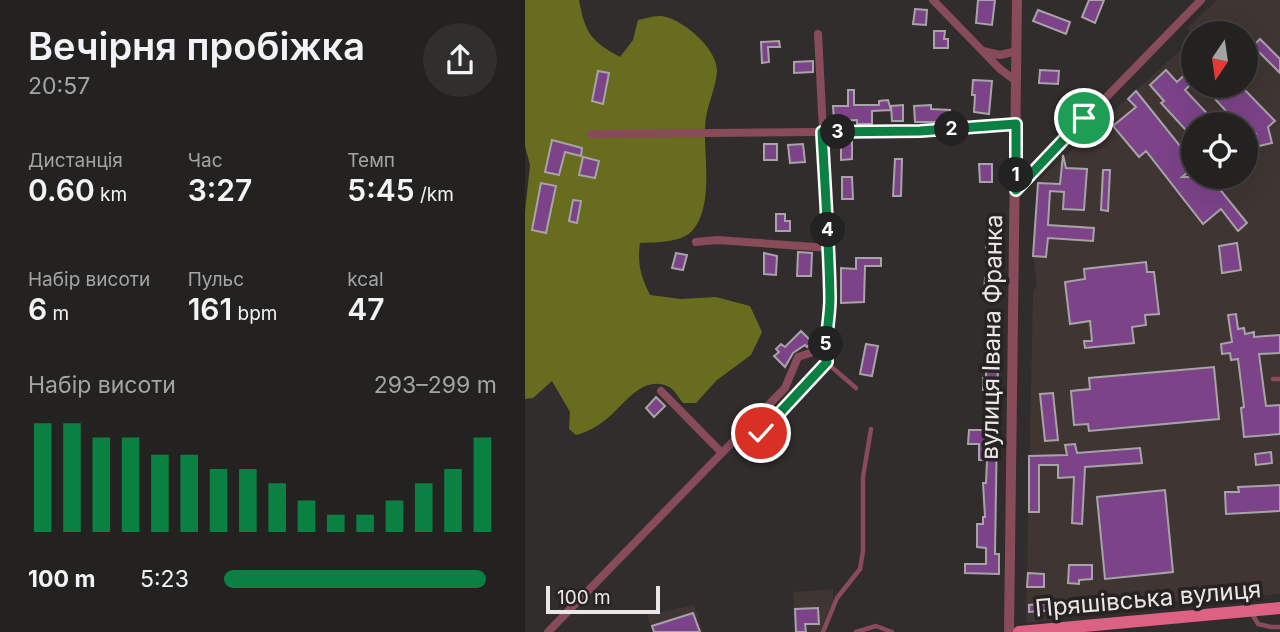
<!DOCTYPE html>
<html lang="uk">
<head>
<meta charset="utf-8">
<style>
	body { margin:0; font-family:Inter,sans-serif; background:#302f2e; color:#f1f3f6; height:100vh; display:flex; flex-direction:column; font-size:26px; white-space:nowrap }
	* { box-sizing:border-box; margin:0 }
	p { font-size:23px; color:#a3a4a5 }
	.icon { flex:none; width:38px; height:38px; fill:none; stroke:currentColor; stroke-width:2; stroke-linecap:round; stroke-linejoin:round }
	.map { position:relative; flex:1; overflow:hidden }
	.details { display:flex; flex-direction:column; background:#242221; width:525px }
	.details>* { flex:none }
	.needle { width:46px; rotate:193deg }
	.tools { position:absolute; left:656px; top:21px; display:grid; gap:14px }
	.tools a { display:grid; place-items:center; width:77px; height:77px; border-radius:50%; background:#242221; box-shadow:0 7px 28px #0002,0 0 0 2px #413f3f; font-size:35px }
	.scale { position:absolute; left:21px; bottom:18px; width:114px; box-sizing:border-box; padding-left:7px; border:4px solid #eae8e7; border-top:0; font-size:19px; line-height:24px; white-space:nowrap; color:#eae8e7; -webkit-text-stroke:5px #272322; paint-order:stroke }
	.pin { position:absolute; display:grid; place-items:center; width:60px; height:60px; color:#fff; margin:-30px; border:4px solid #fff; border-radius:50%; box-shadow:0 2px 7px #0007 }
	.km { position:absolute; width:35px; height:35px; margin:-18px; border-radius:50%; background:#222; color:#fff; font-size:19px; line-height:35px; text-align:center }
	.round { display:grid; place-items:center; flex:none; width:74px; height:74px; border-radius:37px; background:#302f2e }
	.summary { display:flex; align-items:center; justify-content:space-between; height:119px; padding:0 28px }
	h1 { font-size:38px; font-weight:600; line-height:52px }
	.figures { display:grid; grid-template-columns:repeat(3,1fr); gap:10px; height:119px; padding:7px 28px }
	.figures div { display:grid; align-content:center }
	.figures b { font-size:30px; font-weight:600 }
	.figures small { font-size:19px; font-weight:400 }
	.figures p { font-size:19px }
	.chart { height:196px; padding:14px 28px }
	.chart p { display:flex; justify-content:space-between }
	.chart svg { width:100%; height:126px; margin-top:7px; stroke:#0b8043; stroke-width:6 }
	ul { padding:0 28px; list-style:none; font-size:23px }
	li { display:grid; grid-template-columns:112px 84px 1fr; align-items:center; height:52px }
	li i { height:18px; border-radius:9px; background:#0b8043 }
	main { display:flex; flex:1; min-height:0 }
	.map>svg:first-child { display:block }
</style>
</head>
<body>
<main>
<section class="details">
<div class="summary"><div><h1>Вечірня пробіжка</h1><p>20:57</p></div><a class="round"><svg class="icon" aria-label="share" viewBox="0 0 24 24"><path d="M12 15V3M7 8l5-5 5 5M5 13v7h14v-7"/></svg></a></div>
<div class="figures">
<div><p>Дистанція</p><b>0.60<small> km</small></b></div>
<div><p>Час</p><b>3:27</b></div>
<div><p>Темп</p><b>5:45<small> /km</small></b></div>
</div>
<div class="figures">
<div><p>Набір висоти</p><b>6<small> m</small></b></div>
<div><p>Пульс</p><b>161<small> bpm</small></b></div>
<div><p>kcal</p><b>47</b></div>
</div>
<div class="chart"><p><span>Набір висоти</span>293–299 m</p>
<svg viewBox="0 0 160 44" preserveAspectRatio="none"><path d="M5 44V6M15 44V6M25 44V11M35 44V11M45 44V17M55 44V17M65 44V22M75 44V22M85 44V27M95 44V33M105 44V38M115 44V38M125 44V33M135 44V27M145 44V22M155 44V11"/></svg>
</div>
<ul>
<li><b>100 m</b>5:23<i style="width:96%"></i></li>
</ul>
</section>
<div class="map">
<svg width="755" height="632" viewBox="0 0 755 632">
	<rect width="100%" height="100%" fill="#302d2c"/>
	<path fill="#3f3532" fill-rule="evenodd" d="M692,0H755V594L571,607L570,614L501,623L508,293L512,284L508,256L513,181L654,51L657,54L668,43V86H721V33L668,35L662,28ZM668,124H721V177H668Z
		M308,589V602L296,632H270L268,592Z
		M169,605L178,632H128L122,615Z"/>
	<path fill="#676c1e" d="M0,0H54C60,33 66,41 95,57L108,40L113,20C119,19 127,16 134,16C155,16 193,49 192,71C191,90 180,108 180,128C179,157 189,209 166,232C154,243 131,242 115,243C112,263 116,277 125,295L156,299L191,297L225,306L237,332L226,355L192,380L171,403H158C154,398 149,389 144,387C119,374 100,403 84,417C74,425 64,432 51,435L44,429L45,412L27,381L8,398L0,399V212L5,165L0,146Z"/>
	<path fill="#7c4389" stroke="#a6a4a7" stroke-width="2" d="M453,0H470L467,25L451,23Z
		M564,0H579L570,23L557,17Z
		M390,9L402,10L401,25L388,24Z
		M513,10L545,22L541,34L508,21Z
		M409,31H420L419,39H423V48H409Z
		M735,39L755,59V73L728,46Z
		M254,41L255,47H243L244,62L237,63L236,42Z
		M668,43V82L660,90L692,124H668V138L636,103L639,101L625,85L641,70L652,82L668,67L657,54Z
		M288,61V72L269,73V62Z
		M515,70L534,71L533,84L514,83Z
		M73,71L84,73L78,104L67,101Z
		M448,80L467,81L464,114L449,112L450,95H447Z
		M678,86H716L750,121L743,127L747,143L734,146L731,134L717,120L713,124Z
		M323,90H329V105H354V101L363,100L366,110L347,111V124H332V120L309,121L308,106H323Z
		M611,91L668,162V168L657,177H685L722,223L713,231L696,209L678,224L621,151L614,157L588,126L611,107L603,99Z
		M378,105V121H367L366,106Z
		M406,105V109L425,110L426,122H390L389,106Z
		M27,140L57,148L56,156L40,152L34,175L20,172Z
		M316,142H327V159L316,160Z
		M239,144H252V160H239Z
		M278,144L280,162L265,163L263,145Z
		M538,155L541,168L562,169L559,210L538,209L539,192L525,191L523,225L569,228L568,241L523,238L521,257L508,256L513,183L535,184Z
		M58,157L74,161L70,178L54,175Z
		M370,159H377L376,196H368Z
		M454,164H467V182H455Z
		M578,170H585L583,211L576,210Z
		M317,177H327L328,199H317Z
		M16,183L31,186L21,233L7,230Z
		M48,200L56,201L52,223L44,221Z
		M251,214H260V221H265V231H251Z
		M475,242L476,255L462,257L461,244Z
		M712,243L716,270L697,273L694,246Z
		M273,252L287,253L286,276H272Z
		M151,253L162,255L158,270L147,268Z
		M239,253L252,256L251,275L239,274Z
		M331,258H356V266H340L339,302L316,303V268L331,269Z
		M621,262L622,272H629L634,314L620,315L621,325L607,327L609,343L560,348L559,341H567L565,321L545,324L540,282L560,279L559,269Z
		M475,277V295L459,294L460,278Z
		M711,314L713,329L719,328L720,334L729,332V337L755,335V353L734,354L741,406L755,405V434L719,437L716,408L719,407L713,359L706,360L705,353L697,354L696,344L707,342L703,315Z
		M461,326L476,327L473,362L470,554H474V574L440,573V564H461V548L452,547V524H458V517H460L458,483H461L462,460H454V444H443L444,430H461L463,390H458V378H461Z
		M276,331L287,342L282,347L280,345L268,353L260,367L249,356L254,352L251,349L256,344L260,347Z
		M341,344L353,346L347,376L335,374Z
		M689,367L694,419L564,431L563,424L549,425L546,391L565,389L564,378Z
		M528,393L533,440L520,441L515,394Z
		M131,397L140,406L129,417L121,408Z
		M550,444L552,453L615,448L617,463L560,467L557,524L547,523L549,477L533,478V465H514V512H504V456L542,455L540,445Z
		M746,452L747,463L731,465L730,454Z
		M755,485V511L701,514L700,492H714L713,487Z
		M640,490L648,572L580,579L572,497Z
		M544,565H567V579L554,580V584L543,583Z
		M503,573L519,574V587H502Z
		M541,602L542,609L504,612V605Z
		M293,608L294,624H280L281,632H271L270,609Z
		M168,613L175,632H129L127,626Z"/>
	<g fill="none" stroke-linecap="round" stroke-linejoin="round">
		<path stroke="#874b59" stroke-width="4.5" d="M302,363L331,388
			M748,379H755
			M236,433L302,363L300,348
			M726,612L733,624L746,627H755
			M298,632L312,598L335,569L338,551V477L346,429
			M331,632L351,626L367,632"/>
		<path stroke="#874b59" stroke-width="8" d="M408,0L475,69L491,81
			M458,51L475,55L492,51
			M66,134L395,131L491,124
			M491,190L676,0
			M171,242L192,240L304,248
			M136,391L197,453
			M23,632L260,388L273,357L300,348L305,324L304,248L293,34"/>
		<path stroke="#874b59" stroke-width="10" d="M484,632L492,0"/>
		<path stroke="#dc6183" stroke-width="12" d="M494,632L755,608"/>
	</g>
	<g fill="none" stroke-linecap="round" stroke-linejoin="round">
		<g stroke="#fff" stroke-width="14">
			<path id="route" d="M236,433L302,362C299,341 305,320 305,298C304,243 300,187 297,132L395,131L491,124V190L559,118"/>
		</g>
		<use href="#route" stroke="#0b8043" stroke-width="9"/>
	</g>
	<g text-anchor="middle" stroke-width="7" stroke-linejoin="round" paint-order="stroke">
		<g font-size="24" fill="#eae8e7" stroke="#272322">
			<text transform="translate(467 337) rotate(-89)" y="8">вулиця Івана Франка</text>
			<text transform="translate(623 599) rotate(-5)" y="8">Пряшівська вулиця</text>
		</g>
	</g>
</svg>
<div class="tools">
<a><svg class="needle" viewBox="-14 -14 28 28"><path d="M0-13l5 13h-10z" fill="#e53935"/><path d="M0 13l5-13h-10z" fill="#a3a4a5"/></svg></a>
<a><svg class="icon" aria-label="locate" viewBox="0 0 24 24"><circle cx="12" cy="12" r="6"/><path d="M12 2v4M12 18v4M2 12h4M18 12h4"/></svg></a>
</div>
<div class="scale">100 m</div>
<div class="pin" style="left:559px;top:118px;background:#1e9e55"><svg class="icon" aria-label="arrive" viewBox="0 0 24 24"><path d="M6 21V4h12l-3 4 3 4H6"/></svg></div>
<div class="pin" style="left:236px;top:433px;background:#d93025"><svg class="icon" aria-label="check" viewBox="0 0 24 24"><path d="M5 12l5 5 9-10"/></svg></div>
<b class="km" style="left:491px;top:175px">1</b>
<b class="km" style="left:427px;top:129px">2</b>
<b class="km" style="left:313px;top:132px">3</b>
<b class="km" style="left:303px;top:230px">4</b>
<b class="km" style="left:301px;top:344px">5</b>
</div>
</main>
</body>
</html>
